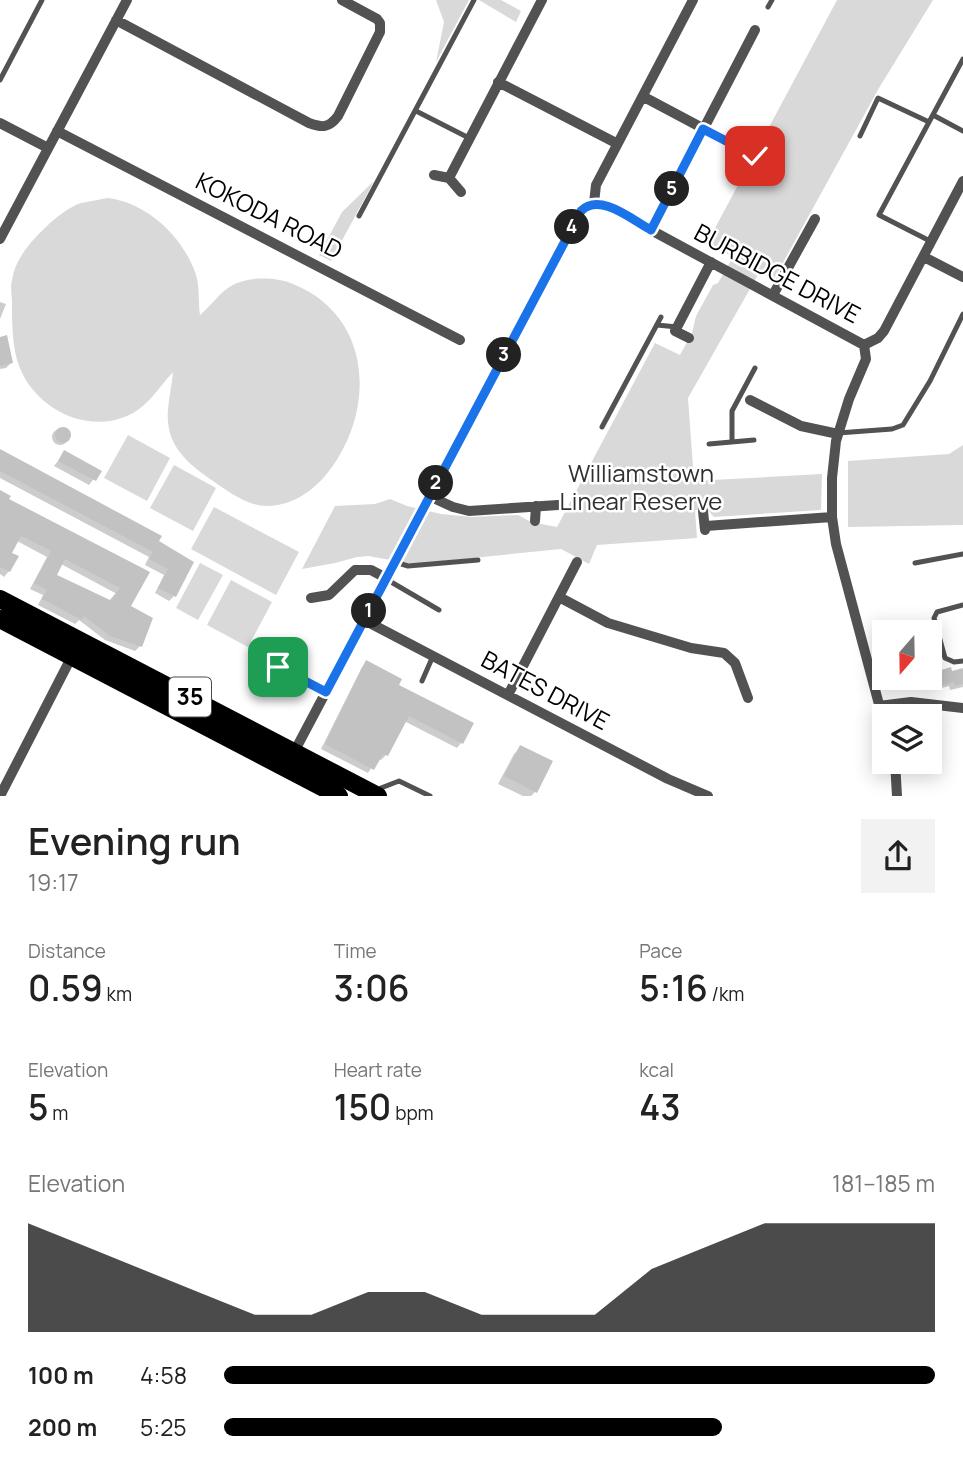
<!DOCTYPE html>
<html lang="en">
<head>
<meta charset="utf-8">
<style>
	body { margin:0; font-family:Manrope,sans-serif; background:#f2f2f2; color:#222; height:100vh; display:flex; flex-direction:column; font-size:26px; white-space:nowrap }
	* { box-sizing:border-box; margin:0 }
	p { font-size:23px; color:#767676 }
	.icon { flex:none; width:38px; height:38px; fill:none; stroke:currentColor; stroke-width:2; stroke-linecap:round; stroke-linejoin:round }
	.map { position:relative; height:796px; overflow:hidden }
	.drawer { display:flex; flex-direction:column; background:#fff; flex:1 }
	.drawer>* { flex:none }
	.needle { width:46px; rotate:200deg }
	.fabs { position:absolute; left:872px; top:620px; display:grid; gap:14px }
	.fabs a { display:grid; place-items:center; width:70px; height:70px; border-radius:0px; background:#fff; box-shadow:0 4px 18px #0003; font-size:35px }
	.pin { position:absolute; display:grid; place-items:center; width:60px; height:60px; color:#fff; margin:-30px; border-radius:14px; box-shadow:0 4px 10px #0006 }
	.km { position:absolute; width:35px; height:35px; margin:-18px; border-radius:50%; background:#222; color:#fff; font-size:19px; line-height:35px; text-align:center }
	.round { display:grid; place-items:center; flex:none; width:74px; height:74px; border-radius:0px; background:#f2f2f2 }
	.summary { display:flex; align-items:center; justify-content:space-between; height:119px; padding:0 28px }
	h1 { font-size:38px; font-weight:600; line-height:52px }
	.metrics { display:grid; grid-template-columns:repeat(3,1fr); gap:10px; height:119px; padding:7px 28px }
	.metrics div { display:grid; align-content:center }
	.metrics b { font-size:35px; font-weight:600 }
	.metrics small { font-size:19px; font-weight:400 }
	.metrics p { font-size:19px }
	.chart { height:196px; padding:14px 28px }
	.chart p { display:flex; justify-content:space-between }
	.chart svg { width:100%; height:126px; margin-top:7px; fill:#000; opacity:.7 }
	ul { padding:0 28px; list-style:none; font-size:23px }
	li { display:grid; grid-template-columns:112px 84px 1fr; align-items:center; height:52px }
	li i { height:18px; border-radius:9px; background:#000 }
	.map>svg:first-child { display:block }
</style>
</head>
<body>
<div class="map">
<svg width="963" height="796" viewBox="0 0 963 796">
	<rect width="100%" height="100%" fill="#fff"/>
	<path fill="#d9d9d9" d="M436,0H469L436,62L444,22Z
		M479,0H501L521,11L516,22Z
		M837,0H933L879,88L774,279L759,273L688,398L694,481L822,474L821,510L714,517L707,509L695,510L697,538L597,545L589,564L561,549L413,564L368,556L357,557L335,563L302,569L335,506L375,504L390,499L407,506L441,514L472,517L518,515L531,522L557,527L655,343L680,355L692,333L696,316L713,285L718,283L733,257L707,243Z
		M374,181L331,261L319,255L342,212Z
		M108,198C146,203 181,234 195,272C200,284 198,302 200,315C210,307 219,293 231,286C247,276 277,277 293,284C366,313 376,396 338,458C322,484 298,506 266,506C248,506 227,491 213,481C186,462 165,445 168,409C169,397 172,384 173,372C159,387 147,408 127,416C83,435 30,405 17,360C12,340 12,322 12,302C12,295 10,287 12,280C15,259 31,241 46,227C55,218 69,207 81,203C90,201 99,200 108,198Z
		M128,435L170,458L147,501L104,478Z
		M963,445V525L848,527V461L949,454Z
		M174,465L216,488L193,531L150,508Z
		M214,507L299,552L276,595L191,549Z
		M200,563L223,575L198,620L176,608Z
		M231,580L272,602L248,647L207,625Z"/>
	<path fill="#0003" fill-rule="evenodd" d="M0,302L6,304L0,319Z
		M0,338L11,363L6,368L0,369Z
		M52 437a8 8 0 1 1 16 0a8 8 0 1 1-16 0Z
		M0,451L192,563L174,596L169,601L155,593L164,575L145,565L149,557L0,478Z
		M64,453L99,472L89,485L54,466Z
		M0,492L7,499L148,573L129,607L140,646L135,651L105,640L79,620L75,624L38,605L43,595L30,589L47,557L17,541L10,554L16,557L9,571L4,577L0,574ZM61,564L117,594L110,602L55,576Z
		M366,663L397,686L461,743L457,748L404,721L386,755L381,760L378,758L368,773L321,749L362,667Z
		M963,670V687L950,690L949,686L934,690L931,678L936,673H951Z
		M521,747L535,792L531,796H523L498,784L514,754Z"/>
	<path fill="#c2c2c2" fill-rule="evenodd" d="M7,335L13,363L0,366V337Z
		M55 435a8 8 0 1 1 16 0a8 8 0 1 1-16 0Z
		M0,449L162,536L159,541L194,562L176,597L158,588L168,569L149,559L153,552L0,471Z
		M64,450L102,471L96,481L58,461Z
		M0,490L11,496L9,499L150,572L131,606L153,618L142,647L110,636L84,616L82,620L42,599L47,590L34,583L51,551L21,536L12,553L19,556L10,572L0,567ZM65,559L120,588L110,600L57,575Z
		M366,660L402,679L399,685L474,723L463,744L409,716L388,756L383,754L374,770L325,744Z
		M951,667L952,671L963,668V684L955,686L954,682L939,686L935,672Z
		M520,745L553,761L537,793L504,776Z"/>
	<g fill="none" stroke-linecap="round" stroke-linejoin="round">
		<path stroke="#525252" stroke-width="5" d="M768,7L772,0
			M0,80L42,0
			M416,111L469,138
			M933,115L963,131
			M860,136L878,98L929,122
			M359,216L474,0
			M930,241L879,215L963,59
			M657,325L677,327
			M602,427L661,317
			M838,433L892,429L903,425L930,381L963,314
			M732,442V411L755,368
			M709,444L754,440
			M395,562L408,566L478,560
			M915,563L963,554
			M386,579L439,610
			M963,605L937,612L934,618L945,658L954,662L963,661
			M422,681L433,656
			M378,792L381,788L399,781L430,796"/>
		<path stroke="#525252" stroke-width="10" d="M116,20L309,123C322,128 329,128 338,116L380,32V23L377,19L342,0
			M498,82L616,143
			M644,97L755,156
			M0,123L48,148
			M57,131L460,340
			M434,175L449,178L461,192
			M449,178L542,0
			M594,203L612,209L864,345
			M651,230L755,30
			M0,239L127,0
			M924,257L963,277
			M773,295L815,219
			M689,338L675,331L711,262
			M750,400L801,426L838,434
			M429,496L453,507L469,511L558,505
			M703,511L705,530
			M535,521L536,506
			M706,526L832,517
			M559,597L608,623L691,648L724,653L735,663L748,698
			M311,598L329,595L355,570H371L386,578
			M364,620L668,779L708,796
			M278,667L326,692
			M273,678L285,654
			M508,695L577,562
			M879,706L911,702L963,708
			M884,723L836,544L832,517V478L836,441L849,399L866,359L864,345L878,338L884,331L963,181
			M292,756L581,210L594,203L596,185L693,0
			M895,761L897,796
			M0,796L72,656"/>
		<path stroke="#000" stroke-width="18" d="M0,599L378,796
			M0,619L339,796"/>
	</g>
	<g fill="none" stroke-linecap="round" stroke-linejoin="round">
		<g stroke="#fff" stroke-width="14">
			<path id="route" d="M278,667L326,692L581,211C600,192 632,220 651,230L703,129L755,156"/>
		</g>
		<use href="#route" stroke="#1a73e8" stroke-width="9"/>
	</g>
	<g text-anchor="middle" stroke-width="5" stroke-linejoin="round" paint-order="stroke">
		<rect fill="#fff" stroke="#4c4c4c" stroke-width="2" x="169" y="677.5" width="42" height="39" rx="5"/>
		<g font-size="23" font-weight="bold" fill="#000">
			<text x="190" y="705">35</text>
		</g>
		<g font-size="24" fill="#000" stroke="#fff">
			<text transform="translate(269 216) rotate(27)" y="8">KOKODA ROAD</text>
			<text transform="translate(777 274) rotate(28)" y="8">BURBIDGE DRIVE</text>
			<text transform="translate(545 691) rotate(28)" y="8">BATES DRIVE</text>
		</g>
		<g font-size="24" fill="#303030" stroke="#fff">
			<text x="641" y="482">Williamstown<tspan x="641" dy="28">Linear Reserve</tspan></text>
		</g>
	</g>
</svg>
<div class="fabs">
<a><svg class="needle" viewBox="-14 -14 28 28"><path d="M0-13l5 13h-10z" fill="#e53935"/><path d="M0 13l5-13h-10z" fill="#767676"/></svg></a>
<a><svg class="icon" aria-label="layers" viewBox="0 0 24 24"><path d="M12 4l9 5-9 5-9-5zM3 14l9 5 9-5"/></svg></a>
</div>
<div class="pin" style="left:278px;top:667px;background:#1e9e55"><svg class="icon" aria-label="arrive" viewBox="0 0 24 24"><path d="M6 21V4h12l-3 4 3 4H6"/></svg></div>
<div class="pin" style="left:755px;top:156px;background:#d93025"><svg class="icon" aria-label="check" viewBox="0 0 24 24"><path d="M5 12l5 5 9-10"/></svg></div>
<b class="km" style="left:369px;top:611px">1</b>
<b class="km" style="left:436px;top:483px">2</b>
<b class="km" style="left:504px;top:355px">3</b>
<b class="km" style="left:572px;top:227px">4</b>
<b class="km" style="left:672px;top:189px">5</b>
</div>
<section class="drawer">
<div class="summary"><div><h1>Evening run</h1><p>19:17</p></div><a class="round"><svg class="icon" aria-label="share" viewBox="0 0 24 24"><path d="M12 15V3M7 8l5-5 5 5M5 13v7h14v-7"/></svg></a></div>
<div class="metrics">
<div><p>Distance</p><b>0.59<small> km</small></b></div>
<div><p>Time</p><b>3:06</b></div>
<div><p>Pace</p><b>5:16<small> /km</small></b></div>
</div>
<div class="metrics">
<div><p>Elevation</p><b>5<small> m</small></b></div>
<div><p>Heart rate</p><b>150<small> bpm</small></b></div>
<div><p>kcal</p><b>43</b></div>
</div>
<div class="chart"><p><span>Elevation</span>181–185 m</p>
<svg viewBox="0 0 160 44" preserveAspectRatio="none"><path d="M0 44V6L10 14L20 22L30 30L40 38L50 38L60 30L70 30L80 38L90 38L100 38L110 22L120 14L130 6L140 6L150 6L160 6V44z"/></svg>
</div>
<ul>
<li><b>100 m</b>4:58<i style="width:100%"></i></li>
<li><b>200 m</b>5:25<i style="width:70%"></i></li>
</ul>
</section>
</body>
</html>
